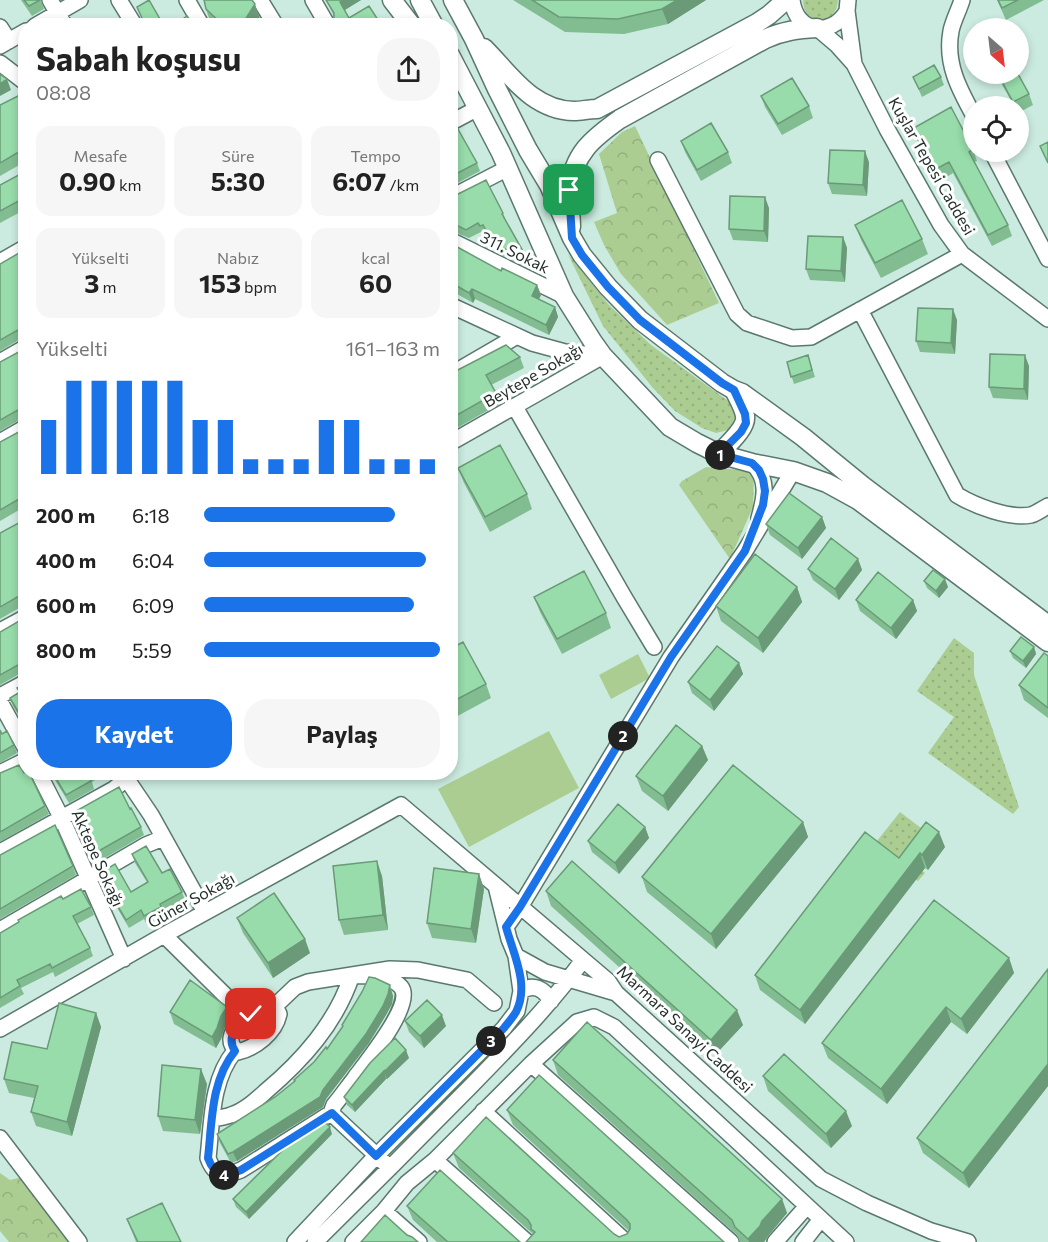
<!DOCTYPE html>
<html lang="tr">
<head>
<meta charset="utf-8">
<style>
	body { margin:0; font-family:Commissioner,sans-serif; background:#f6f6f6; color:#222; height:100vh; display:flex; flex-direction:column; font-size:22px; white-space:nowrap }
	* { box-sizing:border-box; margin:0 }
	p { font-size:20px; color:#767676 }
	.icon { flex:none; width:33px; height:33px; fill:none; stroke:currentColor; stroke-width:2; stroke-linecap:round; stroke-linejoin:round }
	.map { position:relative; flex:1; overflow:hidden }
	.side { position:absolute; left:18px; top:18px; width:440px; height:762px; display:flex; flex-direction:column; background:#fff; border-radius:24px; box-shadow:0 3px 9px #0003 }
	.side>* { flex:none }
	.needle { width:39px; rotate:152deg }
	.controls { position:absolute; left:963px; top:18px; display:grid; gap:12px }
	.controls a { display:grid; place-items:center; width:66px; height:66px; border-radius:50%; background:#fff; box-shadow:0 3px 9px #0003; font-size:30px }
	.pin { position:absolute; display:grid; place-items:center; width:51px; height:51px; color:#fff; margin:-26px; border-radius:12px; box-shadow:0 3px 9px #0006 }
	.km { position:absolute; width:30px; height:30px; margin:-15px; border-radius:50%; background:#222; color:#fff; font-size:16px; line-height:30px; text-align:center }
	.round { display:grid; place-items:center; flex:none; width:63px; height:63px; border-radius:24px; background:#f6f6f6 }
	.overview { display:flex; align-items:center; justify-content:space-between; height:102px; padding:0 18px }
	h1 { font-size:33px; font-weight:700; line-height:45px }
	.figures { display:grid; grid-template-columns:repeat(3,1fr); gap:9px; height:102px; padding:6px 18px }
	.figures div { display:grid; align-content:center; border-radius:15px; background:#f6f6f6; text-align:center }
	.figures b { font-size:26px; font-weight:700 }
	.figures small { font-size:16px; font-weight:400 }
	.figures p { font-size:16px }
	.chart { height:168px; padding:12px 18px }
	.chart p { display:flex; justify-content:space-between }
	.chart svg { width:100%; height:108px; margin-top:6px; stroke:#1a73e8; stroke-width:6 }
	.primary-button { display:flex; gap:12px; margin-top:auto; padding:12px 18px }
	.primary-button a { flex:1; height:69px; border-radius:24px; background:#1a73e8; color:#fff; font-size:24px; font-weight:700; line-height:69px; text-align:center }
	.primary-button a+a { background:#f6f6f6; color:#222 }
	ul { padding:0 18px; list-style:none; font-size:20px }
	li { display:grid; grid-template-columns:96px 72px 1fr; align-items:center; height:45px }
	li i { height:15px; border-radius:8px; background:#1a73e8 }
	.map>svg:first-child { display:block }
</style>
</head>
<body>
<div class="map">
<svg width="1048" height="1242" viewBox="0 0 1048 1242">
	<defs>
		<pattern id="grass-dots" width="8" height="8" patternUnits="userSpaceOnUse" patternTransform="scale(1.5)"><rect width="8" height="8" fill="#abcd92"/><path d="M2 2h.1M6 6h.1" fill="none" stroke="#93b07e" stroke-width="1.8" stroke-linecap="round"/></pattern>
		<pattern id="park-crowns" width="20" height="18" patternUnits="userSpaceOnUse" patternTransform="scale(1.5)"><rect width="20" height="18" fill="#abcd92"/><path d="M2 6a3 3 0 1 1 6 0M12 15a3 3 0 1 1 6 0" fill="none" stroke="#93b07e"/></pattern>
	</defs>
	<rect width="100%" height="100%" fill="#cbebe0"/>
	<path fill="url(#grass-dots)" d="M803,0H838C837,26 803,27 803,0Z
		M568,254L609,305L651,345L731,403L737,416L735,425L728,430L716,433L702,428L675,411L653,388L603,326Z
		M954,638L974,653V675L1019,807L1013,814L928,753L954,717L917,691Z
		M900,812L929,834L909,860L925,873L918,881L873,846Z"/>
	<path fill="url(#park-crowns)" d="M635,126L719,303L667,325L621,274L604,245L594,222L617,213L599,154L622,132Z
		M706,467L754,471L753,507L730,559L679,485L682,481Z
		M0,1173L10,1180L22,1177L72,1242H9L0,1231Z"/>
	<path fill="#abcd92" d="M638,654L650,678L611,699L599,675Z
		M549,731L579,788L469,847L438,789Z"/>
	<g fill="none" stroke-linecap="round" stroke-linejoin="round">
		<g stroke="#5b786e" stroke-width="18">
			<path id="minor" d="M50,0L65,26
				M119,0L135,26
				M187,0L202,26
				M260,0L276,26
				M313,0L328,26
				M792,0C796,33 831,38 847,11
				M848,0L847,11L854,64
				M962,0C959,10 953,21 951,31C945,63 959,89 974,116
				M35,26L80,0
				M0,27L9,41
				M817,28L837,45L854,64L887,129L941,225L962,254L1048,319
				M0,46L26,31
				M0,63L26,83
				M450,123L478,108
				M992,152L1048,259
				M658,160L737,314L747,323L792,338L811,337L962,254
				M450,198L508,168
				M450,240L564,296
				M0,262L26,247
				M450,305L532,343L565,352L603,356
				M860,310L957,495C975,506 1009,519 1031,515C1037,513 1042,509 1048,506
				M0,362L26,347
				M450,375L517,336
				M515,407L624,597L654,647
				M0,442L26,427
				M450,443L603,356
				M752,463C769,479 765,497 759,518
				M0,631L26,617
				M0,696L26,682
				M0,702L26,749
				M38,772L62,819L124,959
				M122,772L151,815L205,912
				M0,773L26,760
				M0,852L114,789L126,779
				M506,927L520,907L671,657L745,551L793,471
				M0,930L146,845L163,838
				M164,935L244,1014L245,1018
				M516,956L545,972L616,993
				M521,991C534,983 544,989 551,1001
				M270,1006H275L279,1014C275,1033 255,1048 238,1052C215,1034 254,1010 270,1006Z
				M275,1006L295,987L308,982L390,969L418,970L467,980L494,1003
				M0,1029L164,935L401,805L608,981L616,993L821,1179L867,1203L931,1231L968,1242
				M235,1051C211,1079 212,1123 208,1158C215,1177 224,1177 241,1170L331,1113
				M531,1064L731,1242
				M483,1111L626,1242
				M213,1119C219,1118 225,1117 231,1115C244,1111 255,1101 265,1092C303,1060 336,1023 352,975C367,977 390,974 401,987C415,1004 364,1065 354,1079C347,1088 341,1097 334,1105L331,1113L390,1168
				M0,1138L79,1242
				M435,1160L527,1242
				M384,1211L419,1242
				M295,1242L376,1156L504,1028L517,1011L521,991L516,956L509,939L496,886
				M315,1242C365,1193 415,1143 464,1093C506,1050 548,1008 583,960
				M353,1242L384,1211L407,1183L435,1160L531,1064L577,1022L594,1017L614,1027L846,1242
				M775,1242L807,1206
				M803,1242L821,1219"/>
		</g>
		<g stroke="#5b786e" stroke-width="21">
			<path id="major" d="M392,0L412,26
				M420,0L434,26
				M453,0L474,39L497,89L528,150L549,185L572,238L582,255L608,287L640,320L722,383L734,390L742,393L803,437L863,486L1048,625
				M484,48C510,74 532,110 574,111C581,111 589,109 597,109L757,23L769,15L786,0
				M450,55L501,153L564,296L593,342L603,356L670,427L697,443L719,454L752,463L793,471L827,483L858,500L1048,642
				M571,227C571,215 568,201 570,189C573,154 593,138 620,119L765,39C782,31 798,29 817,28
				M719,454C727,445 747,428 745,416C744,408 738,398 734,390"/>
		</g>
		<use href="#minor" stroke="#fff" stroke-width="15"/>
		<use href="#major" stroke="#fff" stroke-width="18"/>
	</g>
	<path fill="#82bd92" d="M21,0H41L44,9L32,16Z
		M326,0H361L345,10L349,18L382,26H336L334,16Z
		M513,0H706L668,24L624,34L565,32Z
		M997,0H1044L1006,20Z
		M206,9L260,19L256,26H213L211,24Z
		M996,74H1018L1029,94L1033,105L1018,113V106H1014Z
		M913,77H941L944,85L922,97Z
		M761,96L809,106L813,118L782,135L765,107Z
		M26,98V162L21,164L0,176V105Z
		M450,123L477,163L480,171L450,187Z
		M912,129L973,149L977,161L974,162L1008,225L1012,236L992,246L953,173L940,181L917,140Z
		M681,141L728,152L732,163L701,181L685,152Z
		M869,162L867,196L832,194L828,183Z
		M26,171V209L0,223V185Z
		M450,198L503,213L506,221L528,260L531,269L496,252L486,234L483,235L481,232L469,238L459,234L453,228L450,230Z
		M769,208L768,242L733,240L729,229Z
		M855,225L922,239L928,254L881,278L861,240Z
		M843,237L847,248L845,282L810,280L806,269Z
		M450,243L501,271L537,285L541,295L539,299L555,307L558,317L549,335L475,299L473,303L450,290Z
		M26,249V338H22L0,351V264Z
		M957,320L955,354L920,352L916,341Z
		M26,348V417L21,419L0,431V362Z
		M808,355L815,377L794,384L787,362Z
		M520,357L524,368L491,385L496,393L499,404L450,432V374L472,363Z
		M1029,366L1028,400L993,398L989,387Z
		M26,428V506L0,521V442Z
		M458,468L527,494L532,509L490,532L464,483Z
		M822,517L826,528L802,559L770,535L766,524Z
		M26,519V604L0,619V533Z
		M858,559L862,570L839,600L813,580L808,569Z
		M924,581L948,587L939,598L927,588Z
		M797,587L802,602L763,653L721,621L716,606Z
		M534,597L606,613L611,628L562,654L540,612Z
		M856,600H913L917,611L896,639L860,611Z
		M26,617V672L21,673L0,685V632Z
		M1034,647L1036,654L1026,668L1013,658L1010,651Z
		M450,649L486,684L491,698L450,720Z
		M1048,656V718L1024,700L1019,685Z
		M739,663L743,674L714,711L692,693L688,682Z
		M26,683V728L13,706L10,698L19,693L17,688Z
		M0,730L2,734L14,745L17,753L0,763Z
		M702,746L708,760L668,811L642,791L636,776Z
		M50,772H108L92,782L94,789L69,803Z
		M0,773L45,806L49,814L0,842Z
		M130,809L141,827L144,835L93,865L74,821L78,818L76,811Z
		M803,822L808,837L716,949L647,892L642,877Z
		M645,827L649,838L619,874L592,852L588,841Z
		M945,847L928,870L925,868L805,1024L760,990L755,975L899,858Z
		M132,854L162,873L182,892L185,900L163,912L164,915L147,925L144,919L129,928L116,906L112,909L98,874L131,892L147,882L135,863Z
		M0,855L73,866L76,875L0,919Z
		M479,874L484,889L476,943L432,938L427,923Z
		M382,876L388,930L344,935L339,920Z
		M546,891L743,1025L716,1054L551,906Z
		M63,899L91,907L94,915L77,924L90,948L93,956L55,977L53,972L21,988L24,994L0,1008V933Z
		M237,918L310,953L273,978L243,933Z
		M1009,958L1014,973L967,1034L951,1022L887,1104L828,1058L822,1043Z
		M1048,969V1086L969,1188L923,1153L917,1138Z
		M390,985L393,996L392,1004L386,1015L369,1043L326,1099L323,1107L237,1161L231,1163L220,1143L217,1134L275,1097L295,1082L327,1049L342,1027V1025Z
		M227,1007L232,1018L225,1027L221,1039L216,1048L174,1024L170,1012Z
		M96,1013L101,1027L72,1136L36,1126L31,1112L34,1098L9,1093L4,1079L47,1049Z
		M405,1021L446,1026L424,1048L409,1032Z
		M409,1058L387,1079H386L355,1112L347,1105L344,1097L370,1063Z
		M553,1060L782,1199L787,1213L768,1236L764,1242H740L737,1235L558,1075Z
		M763,1076L852,1126L831,1148L768,1091Z
		M207,1084L200,1134L163,1131L158,1116Z
		M507,1110L724,1242L533,1234L459,1168L453,1153L619,1237L627,1234L629,1231L513,1125Z
		M332,1134L249,1219L236,1207L233,1199Z
		M407,1206L520,1242H437L413,1220Z
		M127,1219L181,1242H136Z"/>
	<path fill="#6a9a77" d="M344,0H361L343,11L340,2Z
		M677,0H706L668,24L662,9Z
		M255,4L260,19L256,26H244L243,23Z
		M7,79L11,90L0,96V84Z
		M865,151L869,162L867,196L863,185Z
		M765,197L769,208L768,242L764,231Z
		M843,237L847,248L845,282L841,271Z
		M537,285L541,295L535,306L532,296Z
		M472,289L475,299L473,303L469,293Z
		M555,307L558,317L549,335L546,325Z
		M953,309L957,320L955,354L951,343Z
		M1025,355L1029,366L1028,400L1024,389Z
		M822,517L826,528L802,559L798,548Z
		M858,559L862,570L839,600L835,589Z
		M945,579L948,587L939,598L936,591Z
		M797,587L802,602L763,653L758,638Z
		M913,600L917,611L896,639L891,628Z
		M1034,647L1036,654L1026,668L1023,661Z
		M739,663L743,674L714,711L710,700Z
		M702,746L708,760L668,811L663,796Z
		M803,822L808,837L716,949L711,934Z
		M645,827L649,838L619,874L615,863Z
		M939,832L945,847L928,870L922,855Z
		M920,853L925,868L805,1024L800,1010Z
		M377,861L382,876L388,930L383,915Z
		M479,874L484,889L476,943L471,929Z
		M305,939L310,953L273,978L268,963Z
		M1009,958L1014,973L967,1034L961,1019Z
		M390,987L393,996L392,1004L386,1015L369,1043L326,1099L323,1107L237,1161L233,1152L323,1090Z
		M227,1007L232,1018L225,1027L221,1039L216,1048L212,1037L221,1016Z
		M946,1007L951,1022L887,1104L881,1089Z
		M737,1010L743,1025L716,1054L711,1040Z
		M96,1013L101,1027L72,1136L67,1122Z
		M442,1015L446,1026L424,1048L420,1036Z
		M406,1050L409,1058L387,1079L384,1072Z
		M1048,1064V1086L969,1188L963,1173Z
		M201,1069L207,1084L200,1134L195,1120Z
		M384,1071L386,1079L355,1112L352,1105Z
		M846,1111L852,1126L831,1148L826,1134Z
		M330,1127L332,1134L249,1219L246,1212Z
		M782,1199L787,1213L768,1236L764,1242H749L748,1239L762,1221Z"/>
	<path fill="#97dcaa" stroke="#6a9a77" stroke-width="1.5" d="M24,0H40L29,6Z
		M149,0L164,26H142L141,23L142,18L137,7Z
		M204,0H252L255,4L243,23L238,26H224L206,9Z
		M326,0H344L340,2L349,18L369,6L382,26H337L334,21V13Z
		M532,0H677L662,9L618,19L559,17Z
		M998,0H1018L1002,8Z
		M187,16L193,24L197,26H173Z
		M934,65L941,77L919,89L913,77Z
		M0,74L7,79L0,84Z
		M998,74H1018L1029,94L1013,102Z
		M792,78L809,106L778,124L761,96Z
		M22,94L26,98V153L22,152L17,153L0,163V105Z
		M951,107L973,149L969,152L1008,225L988,235L949,162L936,169L912,129Z
		M454,122L477,163L450,177V123Z
		M711,123L728,152L697,170L681,141Z
		M1048,142V163L1040,146Z
		M830,150L865,151L863,185L828,183Z
		M26,171V197L0,211V185Z
		M486,180L503,213L502,214L528,260L493,243L483,225L480,226L478,223L466,230L456,225L450,219V198Z
		M730,196L765,197L764,231L729,229Z
		M902,200L922,239L875,263L855,225Z
		M808,236L843,237L841,271L806,269Z
		M450,243L501,271L502,268L537,285L532,296L555,307L546,325L472,289L469,293L450,282Z
		M26,249V330L23,329L18,330L0,340V264Z
		M918,308L953,309L951,343L916,341Z
		M506,345L520,357L486,375L496,393L450,419V374Z
		M26,348V409H22L18,410L0,420V362Z
		M990,354L1025,355L1024,389L989,387Z
		M808,355L812,370L791,377L787,362Z
		M26,428V495L0,510V442Z
		M500,445L527,494L485,517L458,468Z
		M789,493L822,517L798,548L766,524Z
		M26,519V592L0,607V533Z
		M831,538L858,559L835,589L808,569Z
		M755,554L797,587L758,638L716,606Z
		M933,570L945,579L936,591L924,581Z
		M584,571L606,613L557,639L534,597Z
		M878,572L913,600L891,628L856,600Z
		M26,617V665L23,664L18,665L0,675V632Z
		M1021,637L1034,647L1023,661L1010,651Z
		M463,642L486,684L450,703V649Z
		M717,646L739,663L710,700L688,682Z
		M1044,653L1048,656V708L1019,685Z
		M26,683V725L10,698L20,692L17,688Z
		M676,725L702,746L663,796L636,776Z
		M0,730L2,734L7,731L14,745L0,753Z
		M19,765L24,773L29,772L45,806L0,832V773Z
		M733,765L803,822L711,934L642,877Z
		M52,772H91L87,775L91,781L66,795Z
		M119,787L130,809L131,808L141,827L90,856L74,821L79,817L76,811Z
		M618,804L645,827L615,863L588,841Z
		M926,822L939,832L922,855L920,853L800,1010L755,975L865,832L899,858Z
		M55,825L73,866L0,909V855Z
		M146,846L162,873L170,869L182,892L160,904L161,907L144,916L141,910L126,920L113,898L109,900L98,874L115,864L131,892L148,882L132,854Z
		M377,861L383,915L339,920L333,866Z
		M572,861L737,1010L711,1040L546,891Z
		M434,868L479,874L471,929L427,923Z
		M81,889L91,907L73,916L90,948L52,968L50,964L17,980L20,986L0,998V933L19,922L18,920L61,896L63,899Z
		M274,893L305,939L268,963L237,918Z
		M934,900L1009,958L961,1019L946,1007L881,1089L822,1043Z
		M1048,969V1064L963,1173L917,1138Z
		M369,977L375,978L390,985L388,994L383,1006L366,1034L323,1090L320,1097L233,1152L228,1154L217,1134L275,1097L295,1081L294,1080L314,1062L326,1047L327,1049L343,1026L342,1025L362,992Z
		M190,980L227,1007L221,1016L217,1028L212,1037L170,1012Z
		M427,1000L442,1015L420,1036L405,1021Z
		M59,1003L96,1013L67,1122L31,1112L38,1086L4,1079L12,1042L47,1049Z
		M587,1022L782,1199L762,1221L760,1226L748,1239L735,1227L732,1220L553,1060Z
		M395,1038L406,1050L384,1072V1071L352,1105L344,1097L370,1063Z
		M784,1054L846,1111L826,1134L763,1076Z
		M162,1065L201,1069L195,1120L158,1116Z
		M539,1075L724,1242H526L535,1232L531,1229V1225L528,1220L453,1153L486,1117L614,1234L619,1237L627,1234L630,1229V1224L627,1220L507,1110Z
		M323,1120L330,1127L246,1212L233,1199L293,1140Z
		M440,1170L520,1242H448L407,1206Z
		M162,1203L181,1242H138L127,1219Z
		M385,1215L407,1235L412,1237L418,1242H361Z"/>
	<g fill="none" stroke-linecap="round" stroke-linejoin="round">
		<g stroke="#fff" stroke-width="12">
			<path id="route" d="M251,1014C239,1023 225,1036 235,1051C211,1080 212,1122 208,1158C215,1177 224,1177 241,1170L332,1113L376,1156L504,1028C508,1023 513,1017 516,1012C530,985 513,953 506,927L520,907L671,657L745,551L763,505L765,491L763,479L759,470L752,463L719,454L741,432L746,423L745,414L734,390L722,383L640,320L608,287L582,255L572,238L569,190"/>
		</g>
		<use href="#route" stroke="#1a73e8" stroke-width="8"/>
	</g>
	<g text-anchor="middle" stroke-width="6" stroke-linejoin="round" paint-order="stroke">
		<g font-size="16" fill="#1f2c27" stroke="#fff">
			<text transform="translate(932 166) rotate(60)" y="6">Kuşlar Tepesi Caddesi</text>
			<text transform="translate(515 252) rotate(26)" y="6">311. Sokak</text>
			<text transform="translate(533 375) rotate(-30)" y="6">Beytepe Sokağı</text>
			<text transform="translate(98 858) rotate(66)" y="6">Aktepe Sokağı</text>
			<text transform="translate(191 900) rotate(-29)" y="6">Güner Sokağı</text>
			<text transform="translate(685 1029) rotate(43)" y="6">Marmara Sanayi Caddesi</text>
		</g>
	</g>
</svg>
<div class="controls">
<a><svg class="needle" viewBox="-14 -14 28 28"><path d="M0-13l5 13h-10z" fill="#e53935"/><path d="M0 13l5-13h-10z" fill="#767676"/></svg></a>
<a><svg class="icon" aria-label="locate" viewBox="0 0 24 24"><circle cx="12" cy="12" r="6"/><path d="M12 2v4M12 18v4M2 12h4M18 12h4"/></svg></a>
</div>
<div class="pin" style="left:569px;top:190px;background:#1e9e55"><svg class="icon" aria-label="arrive" viewBox="0 0 24 24"><path d="M6 21V4h12l-3 4 3 4H6"/></svg></div>
<div class="pin" style="left:251px;top:1014px;background:#d93025"><svg class="icon" aria-label="check" viewBox="0 0 24 24"><path d="M5 12l5 5 9-10"/></svg></div>
<b class="km" style="left:720px;top:455px">1</b>
<b class="km" style="left:623px;top:736px">2</b>
<b class="km" style="left:491px;top:1041px">3</b>
<b class="km" style="left:224px;top:1175px">4</b>
<section class="side">
<div class="overview"><div><h1>Sabah koşusu</h1><p>08:08</p></div><a class="round"><svg class="icon" aria-label="share" viewBox="0 0 24 24"><path d="M12 15V3M7 8l5-5 5 5M5 13v7h14v-7"/></svg></a></div>
<div class="figures">
<div><p>Mesafe</p><b>0.90<small> km</small></b></div>
<div><p>Süre</p><b>5:30</b></div>
<div><p>Tempo</p><b>6:07<small> /km</small></b></div>
</div>
<div class="figures">
<div><p>Yükselti</p><b>3<small> m</small></b></div>
<div><p>Nabız</p><b>153<small> bpm</small></b></div>
<div><p>kcal</p><b>60</b></div>
</div>
<div class="chart"><p><span>Yükselti</span>161–163 m</p>
<svg viewBox="0 0 160 44" preserveAspectRatio="none"><path d="M5 44V22M15 44V6M25 44V6M35 44V6M45 44V6M55 44V6M65 44V22M75 44V22M85 44V38M95 44V38M105 44V38M115 44V22M125 44V22M135 44V38M145 44V38M155 44V38"/></svg>
</div>
<ul>
<li><b>200 m</b>6:18<i style="width:81%"></i></li>
<li><b>400 m</b>6:04<i style="width:94%"></i></li>
<li><b>600 m</b>6:09<i style="width:89%"></i></li>
<li><b>800 m</b>5:59<i style="width:100%"></i></li>
</ul>
<div class="primary-button"><a>Kaydet</a><a>Paylaş</a></div>
</section>
</div>
</body>
</html>
